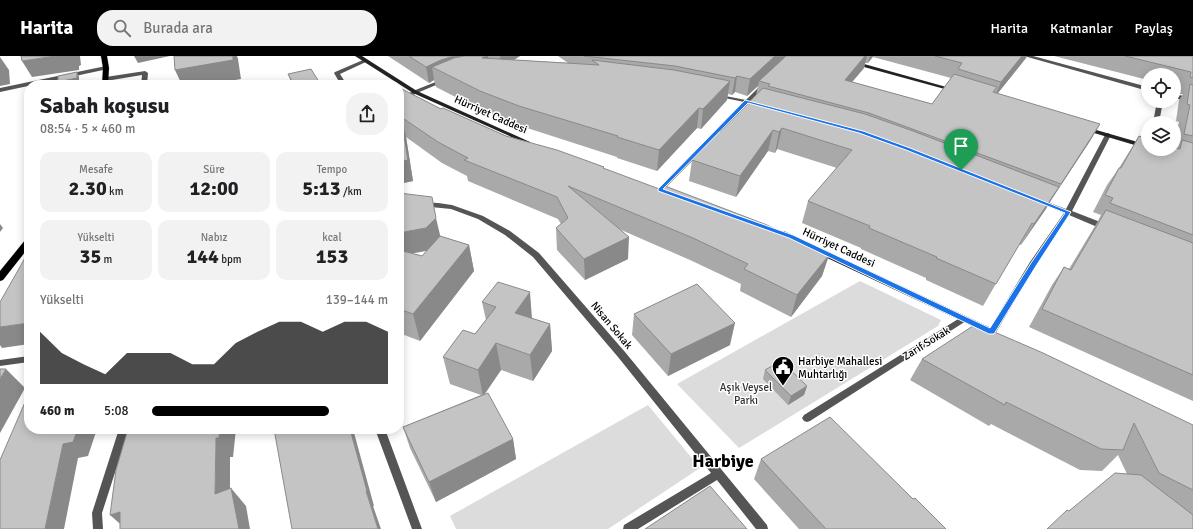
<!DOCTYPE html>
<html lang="tr">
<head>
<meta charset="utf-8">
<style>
	body { margin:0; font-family:Signika,sans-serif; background:#f2f2f2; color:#202124; height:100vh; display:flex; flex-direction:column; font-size:15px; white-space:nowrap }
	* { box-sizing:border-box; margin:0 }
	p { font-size:13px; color:#757577 }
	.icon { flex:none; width:22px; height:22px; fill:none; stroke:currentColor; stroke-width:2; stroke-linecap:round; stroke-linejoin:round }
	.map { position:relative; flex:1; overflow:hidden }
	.side { position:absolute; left:24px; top:24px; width:380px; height:354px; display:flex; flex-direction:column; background:#fff; border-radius:16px; box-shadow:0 2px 10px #0003 }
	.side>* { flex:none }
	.buttons { position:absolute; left:1141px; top:12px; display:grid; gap:8px }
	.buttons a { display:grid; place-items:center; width:40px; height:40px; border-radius:50%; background:#fff; box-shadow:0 2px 10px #0003; font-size:20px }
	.pin { position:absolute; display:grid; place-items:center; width:34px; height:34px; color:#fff; margin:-41px -17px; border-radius:50% 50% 50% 0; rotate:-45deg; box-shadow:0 0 4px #0007 }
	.pin .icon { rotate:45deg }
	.round { display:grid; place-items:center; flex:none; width:42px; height:42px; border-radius:16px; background:#f2f2f2 }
	.head { display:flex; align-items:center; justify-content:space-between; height:68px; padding:0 16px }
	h1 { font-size:22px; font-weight:700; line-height:30px }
	.metrics { display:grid; grid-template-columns:repeat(3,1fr); gap:6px; height:68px; padding:4px 16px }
	.metrics div { display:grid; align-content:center; border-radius:10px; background:#f2f2f2; text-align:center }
	.metrics b { font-size:20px; font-weight:700 }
	.metrics small { font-size:11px; font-weight:400 }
	.metrics p { font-size:11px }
	.chart { height:112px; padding:8px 16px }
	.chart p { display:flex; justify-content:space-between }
	.chart svg { width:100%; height:72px; margin-top:4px; fill:#000; opacity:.7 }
	ul { padding:0 16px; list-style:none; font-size:13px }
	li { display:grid; grid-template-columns:64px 48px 1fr; align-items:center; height:30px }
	li i { height:10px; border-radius:5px; background:#000 }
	header { display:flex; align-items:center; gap:24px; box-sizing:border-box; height:56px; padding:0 20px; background:#000; color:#fff }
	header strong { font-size:19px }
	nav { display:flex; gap:22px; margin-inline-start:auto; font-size:14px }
	.search { width:280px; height:36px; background:#f2f2f2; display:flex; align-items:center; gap:10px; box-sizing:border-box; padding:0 14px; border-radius:16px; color:#757577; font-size:15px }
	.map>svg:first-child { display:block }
</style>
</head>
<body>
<header>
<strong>Harita</strong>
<div class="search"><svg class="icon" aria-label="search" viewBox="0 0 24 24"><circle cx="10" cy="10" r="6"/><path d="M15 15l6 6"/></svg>Burada ara</div>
<nav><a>Harita</a><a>Katmanlar</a><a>Paylaş</a></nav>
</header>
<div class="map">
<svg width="1193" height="473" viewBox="0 0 1193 473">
	<rect width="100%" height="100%" fill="#fff"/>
	<path fill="#dcdcdc" d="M860,225L941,264L938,270L739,392L677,328Z
		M648,349L700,412L608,473H456L450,460Z"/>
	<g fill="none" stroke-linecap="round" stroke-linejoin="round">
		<g stroke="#dbdbdb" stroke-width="1">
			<path id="primary" d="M101,0H107L109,12L108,29H102L103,12Z
				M29,182V191L3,224L0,225V215L26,183Z"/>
		</g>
		<path fill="#555" fill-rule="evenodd" d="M363,4L368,5L340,18L347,29H341L334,17L335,16Z"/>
		<path fill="#555" fill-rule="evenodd" d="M1024,0H1033L1148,31V35Z
			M106,10L109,12L108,13L0,36V32Z
			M145,15L148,17L147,29H141L142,19L106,25L103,23L106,21Z
			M443,23L448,24L417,37L399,47V43L413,35Z
			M763,27L768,28L752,45L761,47V49L749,48L662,135H658V133L744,46L715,40V38L746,44Z
			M1174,38L1193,42V46L1174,42Z
			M1157,45H1163L1159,67H1153Z
			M1108,77L1111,79L1072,155L1108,169L1109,171L1108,173H1102L1069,159L1036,209L995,278H989L988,276L989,274L1030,206L1064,157L1037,145L1040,143L1042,144L1066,153L1105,79Z
			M421,146L438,147L452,149L483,160L510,175L539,197L625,296L767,469L768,473H756L717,424L638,473H623L624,469L711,417L618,301L533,201L505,179L478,163L451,153L421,150L420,148Z
			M963,260L966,261L967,263L966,265L810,365L807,366L804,365L802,362L804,359Z
			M29,300V306L0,310V304Z
			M119,373H129L102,457L103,473H93L92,457Z
			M375,373H385L422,473H412Z"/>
		<path fill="#222" fill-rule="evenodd" d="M355,0H362L417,35L530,86L527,88L525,87L413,37Z
			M853,6H857L957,34L952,35L853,8Z
			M1086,71L1148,89V93L1084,74L1083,73Z
			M778,175H784L989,271L990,273L989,275H983L778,179L777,177Z"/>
		<use href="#primary" fill="#000" fill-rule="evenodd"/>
	</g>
	<path fill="#a9a9a9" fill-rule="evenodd" d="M388,0H520L514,4L568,7L558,0H1027L1026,2L997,38L1100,68L1090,85L1021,189L1019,188L983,250L926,224V222L861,193V192L802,167L808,145L837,112L777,93L775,97L768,95L736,141L689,125L692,104L756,39L758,30L747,40L735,36L732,39L728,38L727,44L701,73L697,72L657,115L617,102V101L521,70L483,55L436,31L434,24L429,27ZM873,1L951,22L932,48L852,26L864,12L865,7H868Z
		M1054,0H1193V345L1029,271L1052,229L1064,211L1069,213L1098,165L1101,159L1093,156L1107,129L1119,112L1139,80L1174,93V85L1179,66L1176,65L1179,44L1183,38H1179L1180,33L1174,31V19H1148V24Z
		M288,18L321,29H292Z
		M399,34L441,53L506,80L604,111V113L829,199L822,220L791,261L740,235L741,228L690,204L619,173L628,203L585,224L557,194L556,172L561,168L558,163L468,125L467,120L442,107L406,81L413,125L399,128Z
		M399,137L440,180L469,189L474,215L420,285L399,277ZM427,194L422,200L411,197Z
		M482,246L550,268L552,295L533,325L501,314L485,338L513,383L516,403L436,446L410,392L403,371L481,339L450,328L443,301L475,278L486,264Z
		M634,258L730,289L668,320L632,279Z
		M922,303L1193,369V473L1069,455L1127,418L1118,399L1102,415L1080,414L991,368L989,370L910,324Z
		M765,314L807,330L804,339L788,349L763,323Z
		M761,403L913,443L946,473H799L754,423Z"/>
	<path fill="#898989" d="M56,0H80L81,9L79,10V14L32,21L22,5Z
		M134,0H170L138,7Z
		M233,0H237L238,3L241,23L208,29H182L175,14Z
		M454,0H473L432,11L434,24L429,27L426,11L441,4Z
		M486,0H488L490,18L482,2Z
		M500,0H520L501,12Z
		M775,0H789L759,25L758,30L747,40L750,23Z
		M865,0H867L864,12L840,40L845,24Z
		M870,0H873L868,7Z
		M1022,0H1027L1026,2L994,42L1001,26Z
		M0,1L9,14L10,28L0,30Z
		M77,16L79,21V26L66,29H60L58,26Z
		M737,20L735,36L732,39L735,22Z
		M730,25L727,44L701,73L703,53Z
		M699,52L697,72L657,115L659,94Z
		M401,61L406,81L413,125L399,128V106Z
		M1100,68L1090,85L1050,146L1061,128Z
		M782,72L777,93L775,97L779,76Z
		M773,74L768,95L736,141L740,120Z
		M1059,131L1046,153L1021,189L1034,168Z
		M436,162L441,183L431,194L399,200V177Z
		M0,168L3,172L0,176Z
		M629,181L628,203L585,224L584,203Z
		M469,189L474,215L420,285L413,258Z
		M829,199L822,220L791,261L797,239Z
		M530,236L532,263L515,257Z
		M29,267V288L2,292L0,289V271Z
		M735,267L730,289L668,320L671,298Z
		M550,268L552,295L533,325L530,299Z
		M496,287L501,314L483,340L478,314Z
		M6,313L25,332L0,377V323Z
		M807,330L804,339L788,349L791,340Z
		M78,373H97L88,400L78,402L64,473H45L63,388Z
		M220,373H236L233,401H230V457L215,438L216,382Z
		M350,373H353L374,450H373L381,473H378L366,435Z
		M513,383L516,403L436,446L429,426Z
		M231,432L246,450L250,473H239Z
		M120,456L126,473L110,459Z"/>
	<path fill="#c4c4c4" stroke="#898989" d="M21,0H56L22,5Z
		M174,0H233V4L175,14Z
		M409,0H454L441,4L426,11Z
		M464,0H486L482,2L599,9L592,4L674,14L730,25L703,53L699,52L659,94L617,81L618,80L519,50L480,35L432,11L454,2Z
		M584,0H775L750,23L737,20L735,22L675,10Z
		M786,0H865L845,24L932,48L954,18L997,31L993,36L1100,68L1061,128L869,57L768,30L770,28L759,25Z
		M935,0H1022L1001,26L958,13L962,7Z
		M1125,0H1193V22L1190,21L1191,16Z
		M311,13L321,29H294L288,18Z
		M77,16V22L58,26V20Z
		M1190,28L1193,29V80L1184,78L1190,49L1187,48Z
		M763,32L865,58L913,75L1059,131L1034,168L1032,167L996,228L936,202L937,201L869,172L870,170L808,145L852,94L782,72L779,76L773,74L740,120L692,104L719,75L720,76Z
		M402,33L441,53L443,52L506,80L557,94L604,111L603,112L662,134L665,130L767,169L829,199L797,239L744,213L748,208L693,182L568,130L629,181L584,203L556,172L568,162L557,141L464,104L468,102L438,86L401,61L408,104L399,106V34Z
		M1139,80L1148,83V93H1174V91L1180,93L1182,84L1193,87V179L1110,147L1113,142L1105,139L1119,112H1121Z
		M399,137L432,141L436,162L426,172L399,177Z
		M1106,154L1193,187V319L1042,253L1064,211L1071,214Z
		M440,180L469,189L413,258L399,253V225L400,224L399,223V194L422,200Z
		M29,195V267L0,271V246Z
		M498,226L530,236L515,257L550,268L530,299L496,287L478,314L443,301L463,274L475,278L496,251L482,246Z
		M697,228L735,267L671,298L634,258Z
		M976,268L1043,297L1193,369V434L1159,417L1134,367L1123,394L1101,393L1006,346L1005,349L922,303Z
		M781,305L807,330L791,340L765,314Z
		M0,313H6L0,323Z
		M29,337V373H78L73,386L63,388L45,473H0V404Z
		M488,337L513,383L429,426L403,371Z
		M830,361L913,443L915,442L946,473H826L761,403Z
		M128,373H220L219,382H216L215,438L231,432L239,473H120V456L110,459L116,414Z
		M274,373H350L367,435H366L378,473H292Z
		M1115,417L1141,419L1193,459V473H1047L1067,454L1069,455Z
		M710,430L747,473H645Z"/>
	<path fill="#1a73e8" stroke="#fff" fill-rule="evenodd" d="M745,44L863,75L910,92L1071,156L1036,210L994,278H989L789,182L658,135V133ZM748,47L859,77L906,94L1065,157L1031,207L990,272L793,179L663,133Z"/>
	<defs>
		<g id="civic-pin" transform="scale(1.15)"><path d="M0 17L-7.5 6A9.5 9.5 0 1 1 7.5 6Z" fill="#000" stroke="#fff"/><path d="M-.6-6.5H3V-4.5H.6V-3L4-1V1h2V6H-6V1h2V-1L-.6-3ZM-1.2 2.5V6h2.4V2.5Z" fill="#fff"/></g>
	</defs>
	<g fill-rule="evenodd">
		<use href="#civic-pin" x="783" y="311"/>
	</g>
	<g text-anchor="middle" stroke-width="3" stroke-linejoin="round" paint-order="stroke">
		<g font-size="11" fill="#000" stroke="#fff">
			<text transform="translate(491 58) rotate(24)" y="4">Hürriyet Caddesi</text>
			<text transform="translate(839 191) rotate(25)" y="4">Hürriyet Caddesi</text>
			<text transform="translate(612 269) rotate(50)" y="4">Nisan Sokak</text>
			<text transform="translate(926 287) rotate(-32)" y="4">Zarif Sokak</text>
		</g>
		<g font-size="11" fill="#000" stroke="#fff" text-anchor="start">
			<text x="798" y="309">Harbiye Mahallesi<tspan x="798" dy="13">Muhtarlığı</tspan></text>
		</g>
		<g font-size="11" fill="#333" stroke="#fff">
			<text x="746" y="335">Aşık Veysel<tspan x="746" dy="13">Parkı</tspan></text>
		</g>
		<g font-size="18" font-weight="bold" fill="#000" stroke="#fff">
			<text x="723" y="411">Harbiye</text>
		</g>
	</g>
</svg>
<div class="buttons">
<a><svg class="icon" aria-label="locate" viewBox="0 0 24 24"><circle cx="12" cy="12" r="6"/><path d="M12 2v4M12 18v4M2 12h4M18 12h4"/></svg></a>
<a><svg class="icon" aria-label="layers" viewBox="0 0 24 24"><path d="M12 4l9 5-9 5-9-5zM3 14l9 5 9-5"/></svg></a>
</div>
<div class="pin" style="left:961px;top:114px;background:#1e9e55"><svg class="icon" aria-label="arrive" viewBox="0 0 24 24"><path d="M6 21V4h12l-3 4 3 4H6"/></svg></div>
<section class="side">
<div class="head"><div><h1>Sabah koşusu</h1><p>08:54 · 5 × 460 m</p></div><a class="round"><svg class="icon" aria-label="share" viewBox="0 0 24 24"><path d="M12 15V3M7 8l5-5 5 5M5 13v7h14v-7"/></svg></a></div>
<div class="metrics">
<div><p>Mesafe</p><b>2.30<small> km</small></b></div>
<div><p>Süre</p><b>12:00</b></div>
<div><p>Tempo</p><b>5:13<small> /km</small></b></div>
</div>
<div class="metrics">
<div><p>Yükselti</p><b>35<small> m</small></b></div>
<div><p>Nabız</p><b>144<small> bpm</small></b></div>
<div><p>kcal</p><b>153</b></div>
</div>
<div class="chart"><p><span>Yükselti</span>139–144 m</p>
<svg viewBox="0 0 160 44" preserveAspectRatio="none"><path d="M0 44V12L10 25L20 32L30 38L40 25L50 25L60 25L70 32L80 32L90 19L100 12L110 6L120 6L130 12L140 6L150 6L160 12V44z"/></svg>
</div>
<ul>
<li><b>460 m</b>5:08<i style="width:75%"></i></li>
</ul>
</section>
</div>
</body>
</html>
